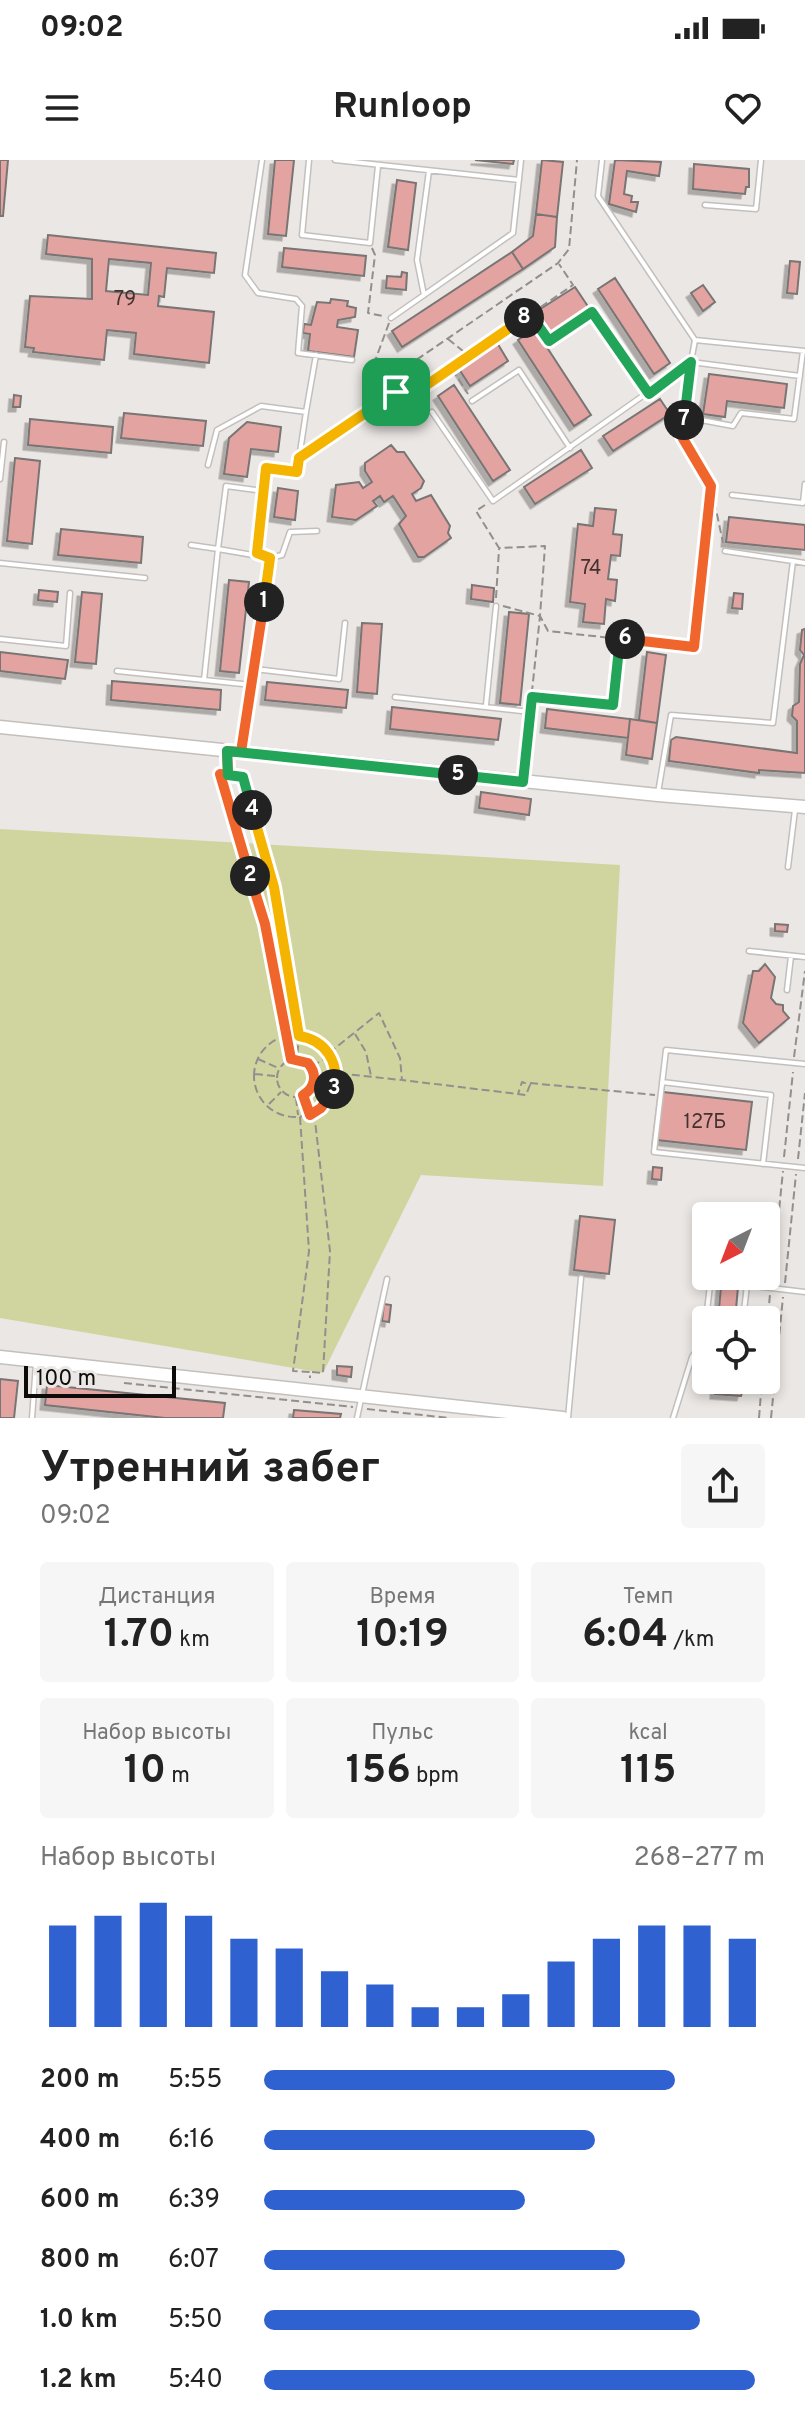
<!DOCTYPE html>
<html lang="ru">
<head>
<meta charset="utf-8">
<style>
	body { margin:0; font-family:Overpass,sans-serif; background:#f6f6f6; color:#222; height:100vh; display:flex; flex-direction:column; font-size:30px; white-space:nowrap }
	* { box-sizing:border-box; margin:0 }
	p { font-size:26px; color:#767676 }
	.icon { flex:none; width:44px; height:44px; fill:none; stroke:currentColor; stroke-width:2; stroke-linecap:round; stroke-linejoin:round }
	.map { position:relative; height:1258px; overflow:hidden }
	.details { display:flex; flex-direction:column; background:#fff; flex:1 }
	.details>* { flex:none }
	.needle { width:52px; rotate:222deg }
	.controls { position:absolute; left:692px; top:1042px; display:grid; gap:16px }
	.controls a { display:grid; place-items:center; width:88px; height:88px; border-radius:8px; background:#fff; box-shadow:0 4px 12px #0003; font-size:40px }
	.scale { position:absolute; left:24px; bottom:20px; width:152px; box-sizing:border-box; padding-left:8px; border:4px solid #0e0c0b; border-top:0; font-size:22px; line-height:28px; white-space:nowrap; color:#0e0c0b; -webkit-text-stroke:6px #ebe7e4; paint-order:stroke }
	.pin { position:absolute; display:grid; place-items:center; width:68px; height:68px; color:#fff; margin:-34px; border-radius:16px; box-shadow:0 4px 12px #0006 }
	.km { position:absolute; width:40px; height:40px; margin:-20px; border-radius:50%; background:#222; color:#fff; font-size:22px; line-height:40px; text-align:center }
	.round { display:grid; place-items:center; flex:none; width:84px; height:84px; border-radius:8px; background:#f6f6f6 }
	.head { display:flex; align-items:center; justify-content:space-between; height:136px; padding:0 40px }
	h1 { font-size:44px; font-weight:700; line-height:60px }
	.stats { display:grid; grid-template-columns:repeat(3,1fr); gap:12px; height:136px; padding:8px 40px }
	.stats div { display:grid; align-content:center; border-radius:8px; background:#f6f6f6; text-align:center }
	.stats b { font-size:40px; font-weight:700 }
	.stats small { font-size:22px; font-weight:400 }
	.stats p { font-size:22px }
	.chart { height:224px; padding:16px 40px }
	.chart p { display:flex; justify-content:space-between }
	.chart svg { width:100%; height:144px; margin-top:8px; stroke:#2f62d0; stroke-width:6 }
	ul { padding:0 40px; list-style:none; font-size:26px }
	li { display:grid; grid-template-columns:128px 96px 1fr; align-items:center; height:60px }
	li i { height:20px; border-radius:10px; background:#2f62d0 }
	.status { display:flex; justify-content:space-between; align-items:center; height:56px; padding:0 40px; background:#fff; direction:ltr }
	.status svg { height:22px; fill:currentColor }
	header { display:flex; justify-content:space-between; align-items:center; height:104px; padding:0 40px; background:#fff; font-size:36px; font-weight:700 }
	.map>svg:first-child { display:block }
</style>
</head>
<body>
<div class="status"><b>09:02</b><svg viewBox="0 0 49 12"><path d="M0 12V9h3v3zM5 12V6h3v6zM10 12V3h3v9zM15 12V0h3v12zM26 1h20v11H26zM47 4h2v5h-2z"/></svg></div>
<header><svg class="icon" aria-label="menu" viewBox="0 0 24 24"><path d="M4 6h16M4 12h16M4 18h16"/></svg>Runloop<svg class="icon" aria-label="heart" viewBox="0 0 24 24"><path d="M12 20l-8-8c-3-5 5-10 8-4 3-6 11-1 8 4z"/></svg></header>
<div class="map">
<svg width="805" height="1258" viewBox="0 0 805 1258">
	<defs>
		<filter id="shadow"><feDropShadow dx="-4.5" dy="4.5" stdDeviation="0" flood-color="#0004"/></filter>
	</defs>
	<rect width="100%" height="100%" fill="#ebe7e4"/>
	<path fill="#d0d5a0" d="M0,669L620,705L603,1026L421,1015L323,1213L0,1158Z"/>
	<path fill="#e3a4a1" stroke="#797574" stroke-width="2" fill-rule="evenodd" filter="url(#shadow)" d="M0,0H8L3,56H0Z
		M275,0H294L286,76L268,74Z
		M475,0H514L513,4Z
		M542,0L563,2L557,57L536,54Z
		M615,0L661,2L659,16L627,11L624,34L632,36L631,42H638L636,52L609,44Z
		M694,4L749,9V27H746L745,34L693,29Z
		M397,20L416,23L408,90L388,87Z
		M536,54L557,57L555,87L523,109L512,92L533,76Z
		M48,75L216,93L214,113L167,108L164,137L159,136L158,146L214,152L209,203L134,194L136,173L107,170L104,200L33,192L34,188L25,187L30,136L92,139V99L46,94ZM109,99L151,103L148,135L106,131Z
		M284,88L366,96L364,116L282,107Z
		M512,92L523,109L402,187L392,171Z
		M790,101L800,102L797,134L787,133Z
		M402,112L407,113L406,130L386,128L387,116L401,117Z
		M615,118L670,203L654,214L598,129Z
		M703,125L715,142L703,151L691,133Z
		M575,127L589,148L548,174L534,153Z
		M331,139L348,141L347,146L356,148L355,157L338,160L337,167L358,170L354,197L308,191L310,174L303,173L304,164L311,165L317,142L330,143Z
		M535,169L591,255L574,266L518,180Z
		M496,181L508,201L470,226L457,206Z
		M709,214L787,224L784,248L727,241L725,257L703,254Z
		M454,225L510,310L493,321L438,236Z
		M14,235L21,236L20,247H13Z
		M660,239L670,254L613,291L603,276Z
		M124,253L206,261L203,286L121,278Z
		M30,259L113,267L111,293L28,285Z
		M247,262L281,267L278,292L251,289L247,317L224,314L229,278Z
		M391,285L397,292H404L424,321L421,328L412,334L416,341L431,335L450,366L448,373L451,378L424,397H418L399,364L406,356L393,336L384,342L380,336L373,341L377,346L356,360L332,357L336,325L359,322L363,328L372,322L365,311V303Z
		M581,290L592,308L535,344L524,327Z
		M15,298L40,301L32,384L7,381Z
		M278,328L298,331L295,360L274,357Z
		M595,348L616,350L613,374L622,375L620,396L611,395L608,419L617,420L615,441L606,439L604,464L583,462L585,444L570,442L578,364L593,366Z
		M729,357L805,365V390L726,382Z
		M61,369L143,377L141,403L58,395Z
		M229,420L249,422L239,513L220,511Z
		M472,425L494,428L493,442L471,439Z
		M39,430L58,432L57,442L38,440Z
		M82,432L102,434L96,504L75,502Z
		M734,433L743,434L742,449L732,448Z
		M509,452L529,454L520,545L500,543Z
		M362,463L382,464L377,534L357,532Z
		M802,470L805,469V613L759,610V613L669,601L671,580L676,577L797,593V561L792,556L793,546L799,542L800,504L804,495L800,490Z
		M0,492L68,500L65,519L0,511Z
		M647,492L666,495L657,563L639,560Z
		M112,521L221,530L220,550L111,540Z
		M267,522L348,530L346,548L265,540Z
		M392,547L501,559L498,580L390,569Z
		M547,549L630,559L628,578L545,568Z
		M630,559L657,563L652,599L626,595Z
		M481,632L531,639L529,655L479,648Z
		M775,764L788,765L787,772L775,771Z
		M765,804L775,817L771,838L776,844L783,845V851L789,858L759,883L743,863L753,811H759Z
		M663,932L752,942L746,990L657,980Z
		M653,1007L662,1008L661,1020L652,1019Z
		M580,1056L615,1060L609,1114L574,1110Z
		M722,1116H739L735,1160H718Z
		M384,1144L391,1145L389,1162L382,1161Z
		M337,1206L352,1207L351,1217L337,1215Z
		M0,1219L18,1221L14,1258H0Z
		M716,1220H746L741,1236L715,1234Z
		M47,1225L225,1243L223,1258H165L45,1245Z
		M294,1250L341,1254L340,1258H293Z"/>
	<g fill="none" stroke-linecap="round" stroke-linejoin="round">
		<g stroke="#c3bfbc" stroke-width="7">
			<path id="lane" d="M262,0L245,115L258,133L296,139L302,146L298,193L352,200
				M309,0L302,75L370,83L378,6
				M335,0L519,20
				M602,0L598,36L695,180
				M705,45L756,49L761,0
				M424,135L417,100L429,11
				M391,158L513,73L521,0
				M549,181L592,152L649,234
				M472,241L519,210L570,288
				M306,252L316,195
				M432,252L493,341L691,202L695,180L805,191
				M685,257L733,266L741,253L794,259L803,191
				M682,277L691,202L800,216
				M208,305L217,270L261,246L306,252L297,312L266,308L257,393
				M0,319L4,282
				M732,335L803,343L805,324
				M191,385L218,389L226,326L263,331
				M725,391L793,401
				M270,398L282,395L290,372L317,371
				M0,403L145,418
				M0,479L66,486L70,433
				M255,509L339,519L345,463
				M117,511L204,520L218,389L270,398L242,589
				M204,520L252,525
				M395,537L530,552
				M486,545L496,446
				M524,617L532,537L613,545L620,479
				M658,633L671,555L773,563L793,401L805,403
				M788,707L795,650
				M749,791L805,797
				M787,830L791,796
				M805,904L666,890L654,992L805,1008
				M662,922L771,935L763,1004
				M746,1125L805,1132
				M706,1160L711,1116
				M743,1160L748,1116
				M32,1258L36,1204
				M357,1258L387,1119
				M568,1258L581,1118
				M673,1258L692,1197L706,1177"/>
		</g>
		<g stroke="#c3bfbc" stroke-width="15">
			<path id="secondary" d="M0,567L658,635L805,647
				M0,1197L563,1258"/>
		</g>
		<path stroke="#928f8d" stroke-width="2" stroke-dasharray="8 4" stroke-linecap="butt" d="M372,88L375,95L368,153L383,156
			M531,155L546,176
			M389,163L375,201L417,263L426,256
			M448,179L468,195
			M452,209L468,234
			M387,220L558,103L569,89L577,0
			M402,242L573,125L559,104
			M685,282L710,324
			M307,292L395,232
			M712,330L723,383
			M485,345L476,351L499,388L545,386L540,456L548,471L611,478
			M496,438L499,389
			M503,446L540,456L532,531
			M629,480L694,487L711,326
			M227,600L228,615L220,614L265,764L285,877
			M230,615L243,617L274,727L299,876L297,898
			M355,874L366,892L371,916
			M254 916a41 41 0 1 1 82 0a41 41 0 1 1-82 0Z
			M287,877L290,898
			M329,893L379,853L400,898L402,920L526,935L530,925L522,922L518,934
			M794,897L805,811
			M277 918a19 19 0 1 1 38 0a19 19 0 1 1-38 0Z
			M258,899L278,908
			M312,906L330,896
			M255,914L275,916
			M316,915L336,913L401,920
			M316,922L335,926
			M530,923L655,935
			M303,936L309,953
			M296,938L298,955
			M269,944L281,932
			M300,957L309,1091L293,1211L310,1212V1218
			M784,997L793,912
			M798,999L805,933
			M772,1120L783,1011
			M785,1123L796,1014
			M766,1179L770,1134
			M312,1212L323,1213L330,1091L314,952
			M124,1223L353,1247
			M367,1249L449,1258
			M759,1258L762,1220
			M771,1258L783,1137"/>
		<use href="#lane" stroke="#fff" stroke-width="4"/>
		<use href="#secondary" stroke="#fff" stroke-width="12"/>
	</g>
	<g fill="none" stroke-linecap="round" stroke-linejoin="round">
		<g stroke="#fff" stroke-width="16">
			<path id="split-1" d="M264,442L270,398L257,393L266,308L297,312L299,298L396,232"/>
		</g>
		<g stroke="#fff" stroke-width="16">
			<path id="split-2" d="M250,716L220,614L228,615L227,591L241,592L264,442"/>
		</g>
		<g stroke="#fff" stroke-width="16">
			<path id="split-3" d="M250,716L265,764L291,899L308,903C318,915 315,928 303,935L310,955L321,948L334,929"/>
		</g>
		<g stroke="#fff" stroke-width="16">
			<path id="split-4" d="M252,650L274,727L299,876C326,880 340,903 334,929"/>
		</g>
		<g stroke="#fff" stroke-width="16">
			<path id="split-5" d="M252,650L243,617L228,615L227,591L458,615"/>
		</g>
		<g stroke="#fff" stroke-width="16">
			<path id="split-6" d="M458,615L523,622L532,537L613,545L620,479H625"/>
		</g>
		<g stroke="#fff" stroke-width="16">
			<path id="split-7" d="M625,479L694,487L711,326L682,277L684,260"/>
		</g>
		<g stroke="#fff" stroke-width="16">
			<path id="split-8" d="M524,158L530,154L549,181L592,152L649,234L691,202L684,260"/>
		</g>
		<g stroke="#fff" stroke-width="16">
			<path id="split-9" d="M396,232L402,242L524,158"/>
		</g>
		<use href="#split-1" stroke="#f5b400" stroke-width="10"/>
		<use href="#split-2" stroke="#f0652b" stroke-width="10"/>
		<use href="#split-3" stroke="#f0652b" stroke-width="10"/>
		<use href="#split-4" stroke="#f5b400" stroke-width="10"/>
		<use href="#split-5" stroke="#22a559" stroke-width="10"/>
		<use href="#split-6" stroke="#22a559" stroke-width="10"/>
		<use href="#split-7" stroke="#f0652b" stroke-width="10"/>
		<use href="#split-8" stroke="#22a559" stroke-width="10"/>
		<use href="#split-9" stroke="#f5b400" stroke-width="10"/>
	</g>
	<g text-anchor="middle" stroke-width="6" stroke-linejoin="round" paint-order="stroke">
		<g font-size="20" fill="#433230">
			<text x="125" y="145">79</text>
			<text x="591" y="414">74</text>
			<text x="705" y="968">127Б</text>
		</g>
	</g>
</svg>
<div class="controls">
<a><svg class="needle" viewBox="-14 -14 28 28"><path d="M0-13l5 13h-10z" fill="#e53935"/><path d="M0 13l5-13h-10z" fill="#767676"/></svg></a>
<a><svg class="icon" aria-label="locate" viewBox="0 0 24 24"><circle cx="12" cy="12" r="6"/><path d="M12 2v4M12 18v4M2 12h4M18 12h4"/></svg></a>
</div>
<div class="scale">100 m</div>
<div class="pin" style="left:396px;top:232px;background:#1e9e55"><svg class="icon" aria-label="arrive" viewBox="0 0 24 24"><path d="M6 21V4h12l-3 4 3 4H6"/></svg></div>
<b class="km" style="left:264px;top:442px">1</b>
<b class="km" style="left:250px;top:716px">2</b>
<b class="km" style="left:334px;top:929px">3</b>
<b class="km" style="left:252px;top:650px">4</b>
<b class="km" style="left:458px;top:615px">5</b>
<b class="km" style="left:625px;top:479px">6</b>
<b class="km" style="left:684px;top:260px">7</b>
<b class="km" style="left:524px;top:158px">8</b>
</div>
<section class="details">
<div class="head"><div><h1>Утренний забег</h1><p>09:02</p></div><a class="round"><svg class="icon" aria-label="share" viewBox="0 0 24 24"><path d="M12 15V3M7 8l5-5 5 5M5 13v7h14v-7"/></svg></a></div>
<div class="stats">
<div><p>Дистанция</p><b>1.70<small> km</small></b></div>
<div><p>Время</p><b>10:19</b></div>
<div><p>Темп</p><b>6:04<small> /km</small></b></div>
</div>
<div class="stats">
<div><p>Набор высоты</p><b>10<small> m</small></b></div>
<div><p>Пульс</p><b>156<small> bpm</small></b></div>
<div><p>kcal</p><b>115</b></div>
</div>
<div class="chart"><p><span>Набор высоты</span>268–277 m</p>
<svg viewBox="0 0 160 44" preserveAspectRatio="none"><path d="M5 44V13M15 44V10M25 44V6M35 44V10M45 44V17M55 44V20M65 44V27M75 44V31M85 44V38M95 44V38M105 44V34M115 44V24M125 44V17M135 44V13M145 44V13M155 44V17"/></svg>
</div>
<ul>
<li><b>200 m</b>5:55<i style="width:82%"></i></li>
<li><b>400 m</b>6:16<i style="width:66%"></i></li>
<li><b>600 m</b>6:39<i style="width:52%"></i></li>
<li><b>800 m</b>6:07<i style="width:72%"></i></li>
<li><b>1.0 km</b>5:50<i style="width:87%"></i></li>
<li><b>1.2 km</b>5:40<i style="width:98%"></i></li>
</ul>
</section>
</body>
</html>
